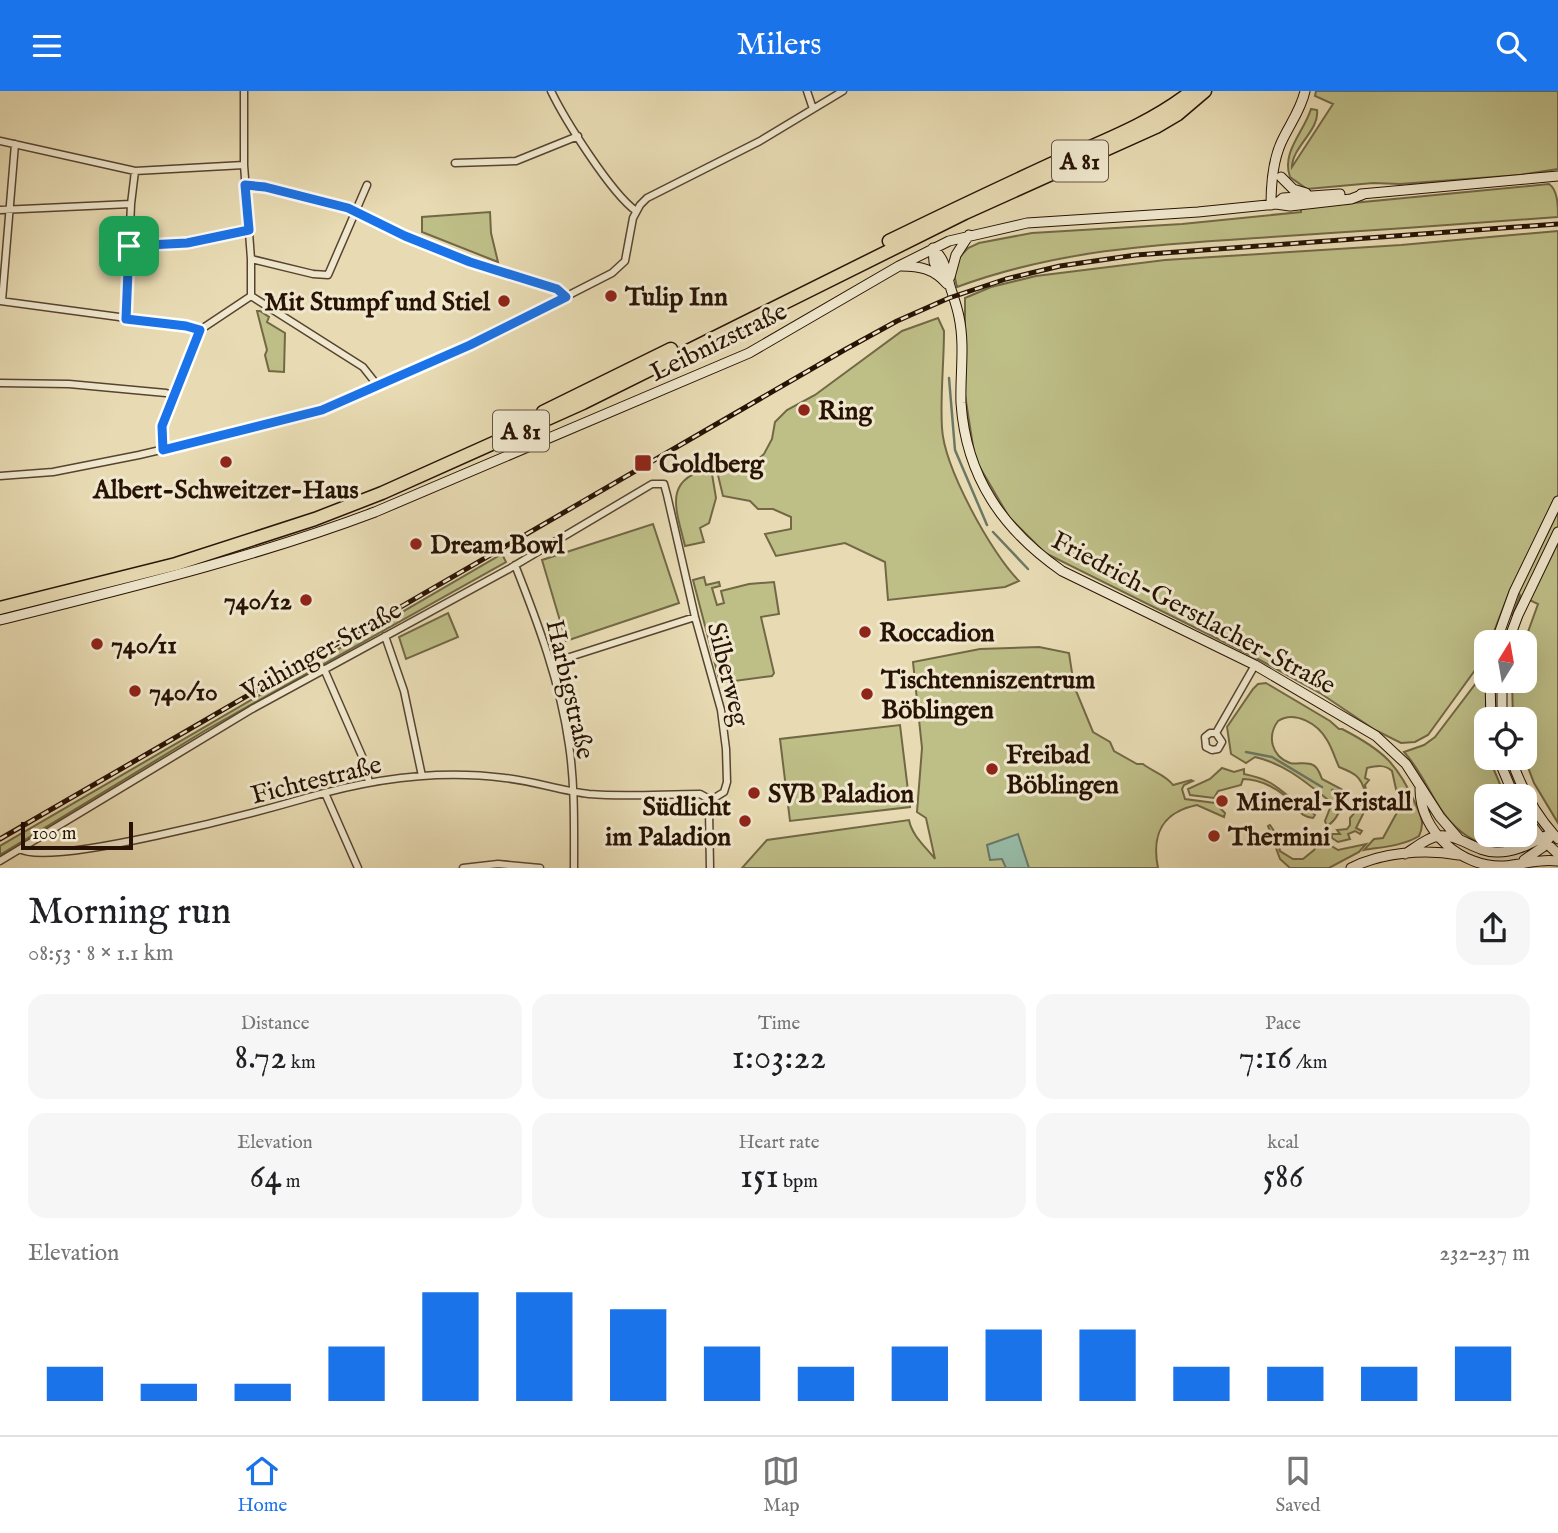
<!DOCTYPE html>
<html lang="en">
<head>
<meta charset="utf-8">
<style>
	body { margin:0; font-family:"IM FELL English",serif; background:#f6f6f6; color:#202124; height:100vh; display:flex; flex-direction:column; font-size:26px; white-space:nowrap }
	* { box-sizing:border-box; margin:0 }
	p { font-size:23px; color:#757577 }
	.icon { flex:none; width:38px; height:38px; fill:none; stroke:currentColor; stroke-width:2; stroke-linecap:round; stroke-linejoin:round }
	.map { position:relative; height:777px; overflow:hidden }
	.drawer { display:flex; flex-direction:column; background:#fff; flex:1 }
	.drawer>* { flex:none }
	.needle { width:46px; rotate:11deg }
	.tools { position:absolute; left:1474px; top:539px; display:grid; gap:14px }
	.tools a { display:grid; place-items:center; width:63px; height:63px; border-radius:14px; background:#fff; box-shadow:0 7px 28px #0002; font-size:35px }
	.scale { position:absolute; left:21px; bottom:18px; width:112px; box-sizing:border-box; padding-left:7px; border:4px solid #271204; border-top:0; font-size:19px; line-height:24px; white-space:nowrap; color:#271204; -webkit-text-stroke:5px #f0e8ce; paint-order:stroke }
	.pin { position:absolute; display:grid; place-items:center; width:60px; height:60px; color:#fff; margin:-30px; border-radius:14px; box-shadow:0 4px 10px #0006 }
	.round { display:grid; place-items:center; flex:none; width:74px; height:74px; border-radius:21px; background:#f6f6f6 }
	.headline { display:flex; align-items:center; justify-content:space-between; height:119px; padding:0 28px }
	h1 { font-size:38px; font-weight:600; line-height:52px }
	.stats { display:grid; grid-template-columns:repeat(3,1fr); gap:10px; height:119px; padding:7px 28px }
	.stats div { display:grid; align-content:center; border-radius:18px; background:#f6f6f6; text-align:center }
	.stats b { font-size:35px; font-weight:600 }
	.stats small { font-size:19px; font-weight:400 }
	.stats p { font-size:19px }
	.chart { height:196px; padding:14px 28px }
	.chart p { display:flex; justify-content:space-between }
	.chart svg { width:100%; height:126px; margin-top:7px; stroke:#1a73e8; stroke-width:6 }
	header { display:flex; justify-content:space-between; align-items:center; height:91px; padding:0 28px; background:#1a73e8; color:#fff; font-size:32px; font-weight:600 }
	.menu { display:flex; justify-content:space-around; align-items:center; height:98px; border-top:2px solid #e0e0e0; background:#fff; font-size:19px; color:#757577 }
	.menu a { display:grid; justify-items:center; gap:4px }
	.menu .active { color:#1a73e8 }
	.map>svg:first-child { display:block }
</style>
</head>
<body>
<header><svg class="icon" aria-label="menu" viewBox="0 0 24 24"><path d="M4 6h16M4 12h16M4 18h16"/></svg>Milers<svg class="icon" aria-label="search" viewBox="0 0 24 24"><circle cx="10" cy="10" r="6"/><path d="M15 15l6 6"/></svg></header>
<div class="map">
<svg width="1558" height="777" viewBox="0 0 1558 777">
	<rect width="100%" height="100%" fill="#e8dbb3"/>
	<filter id="stains"><feTurbulence type="fractalNoise" baseFrequency=".00286" numOctaves="4"/><feColorMatrix values="0 0 0 0 .2 0 0 0 0 .09 0 0 0 0 .02 0 0 0 .5 -.17"/></filter>
	<radialGradient id="worn" r=".72"><stop offset=".6" stop-color="#630" stop-opacity="0"/><stop offset="1" stop-color="#630" stop-opacity=".3"/></radialGradient>
	<path fill="#bebe87" stroke="#726846" stroke-width="2" d="M1316,0H1558V78L1520,84L1400,93L1373,92L1307,98L1290,86C1281,61 1304,41 1311,18L1317,19C1320,39 1292,56 1292,76L1333,13L1315,5Z
		M1549,93C1558,99 1558,115 1558,126C1462,133 1367,140 1271,146C1162,153 1060,158 957,196L954,183L957,169L968,157L979,152L1032,142L1182,133L1301,121V117Z
		M490,121L491,142L498,171L422,141V126Z
		M1558,140V732L1534,692L1524,666V628H1513L1512,590H1524V552L1538,513L1521,505L1512,525L1520,504L1510,499L1490,551H1486V564L1428,644L1415,651L1401,652L1375,639L1320,602L1258,568L1045,462L1009,426L975,368L965,304V207L991,196L1036,185L1165,169L1401,154Z
		M257,220H260L269,226L267,231L285,242L284,281L269,280L265,264L267,259Z
		M938,227L944,240C944,273 940,305 942,337C944,376 991,462 1019,490L1005,496L888,509L885,471L845,452L776,465L765,443L791,438V426L773,418H758L750,410L723,405L717,380L740,379L753,373L764,363L772,348L775,331L787,319L815,304L902,240Z
		M711,377L716,407L709,432L700,437L704,451L685,455C676,418 662,388 711,377Z
		M653,433L679,512L566,550L542,469Z
		M502,463L506,471L206,639L0,764V755Z
		M704,486L706,494L719,491L720,495L712,497L717,514L724,512L721,500L749,493L774,491L779,523L761,526L774,582L772,585L720,592L693,489Z
		M448,522L458,546L406,568L399,546Z
		M1039,556L1069,562L1074,595L1093,641L1110,651L1114,660L1137,673H1143C1153,681 1166,684 1173,694L1191,689L1193,690L1184,694L1182,698L1185,708L1215,712L1225,722L1224,726L1197,714C1163,721 1151,742 1158,777H742L767,749L909,729C912,745 926,756 935,768L926,727L917,721L922,657L913,571L980,558Z
		M1486,579V667H1491L1494,679L1505,705H1486V744H1519C1516,755 1509,757 1498,757C1486,757 1477,751 1467,745C1435,724 1429,688 1404,661L1424,654L1435,646Z
		M1266,592L1330,630L1339,638H1342C1383,659 1398,673 1416,714C1421,726 1425,732 1419,745C1403,755 1382,756 1364,759L1374,748L1383,747L1400,716L1392,680C1385,673 1376,675 1367,677L1365,687L1369,689L1365,694L1369,713L1374,710L1372,717H1366L1356,737L1362,740L1360,743L1355,740L1348,743L1350,748L1338,751L1332,747V743H1340L1337,739L1347,738L1350,734V727C1358,718 1363,713 1361,703L1365,701C1361,685 1354,682 1339,676C1335,667 1332,657 1327,649C1318,633 1295,619 1278,630C1267,645 1271,665 1290,672C1297,674 1306,670 1313,674C1318,676 1320,683 1322,688L1345,700C1343,713 1339,728 1327,735L1325,730L1332,712C1308,693 1286,673 1255,666L1246,672L1231,663L1227,636L1253,598L1258,593Z
		M900,634L910,716L790,730L780,648Z
		M1222,677L1234,681L1244,678V683C1268,688 1274,693 1292,708C1300,714 1308,717 1315,724L1313,727C1300,725 1300,720 1292,712C1280,698 1260,688 1243,688L1241,694L1218,700L1214,707L1190,704L1188,698L1210,688Z
		M1270,734L1276,743L1280,760L1293,768H1303L1314,759L1320,748L1338,759L1366,753L1359,761L1329,777H1290L1280,768L1268,735Z"/>
	<path fill="#98bca8" stroke="#6b7866" stroke-width="2" d="M1018,743L1029,777H1006L1002,768L990,769L987,754Z"/>
	<g fill="none" stroke-linecap="round" stroke-linejoin="round">
		<path stroke="#6b7866" stroke-width="2.5" d="M949,287L955,359L987,434
			M993,441L1028,478
			M1246,661L1272,666L1322,696
			M1332,699L1341,700"/>
		<g stroke="#574430" stroke-width="9">
			<path id="street" d="M244,0V74L251,168V205
				M551,0C565,29 611,102 636,120
				M807,0L813,18
				M0,50L135,80L244,74
				M455,72L516,70L578,45
				M245,94L265,96L348,117L405,145L470,171L557,198L566,206
				M0,119L131,113
				M129,155L187,152L249,140
				M251,168L313,183L328,184L367,94
				M251,205L363,276L378,295
				M0,210L186,235L200,239
				M2,210L15,53
				M126,228L131,113L135,80
				M0,292L69,293L166,302L175,305
				M163,359L162,335L200,239L251,205
				M0,385L53,381L139,364L289,329L347,308L479,250L612,182L625,170L633,127L640,114L647,107L760,50L843,0
				M515,474C538,532 560,591 569,654C575,694 574,736 574,777
				M385,545L404,600L422,685
				M551,572L695,526
				M324,578L362,665L369,691
				M1216,642L1222,651L1218,658L1212,659L1206,656L1205,646L1210,642H1216L1255,574
				M325,702L358,777
				M20,758C49,777 261,720 306,707C370,688 438,678 505,687C534,690 561,700 589,703C626,706 663,703 700,703L711,709
				M0,770L252,618L509,478L652,393H664L667,404L695,526L721,619L726,658L727,691L724,701L711,709
				M463,777L498,773L540,777
				M710,777L709,718L711,709"/>
		</g>
		<g stroke="#271204" stroke-width="11">
			<path id="secondary" d="M1281,86L1293,98L1306,102
				M1361,103L1558,85
				M1276,113L1283,107L1340,103
				M1271,114C1271,94 1273,70 1281,52C1289,34 1301,19 1305,0
				M933,157C945,168 946,180 950,195C953,205 957,215 959,226C965,254 960,284 961,312C966,386 1003,439 1062,480L1255,574L1376,645L1406,673L1440,726L1459,748
				M933,157L934,171L940,184
				M901,175C920,175 934,178 947,193
				M950,186L956,164L969,144
				M0,529C127,497 253,467 375,421L749,262L899,175L949,150L1027,132L1198,121L1276,113L1290,115L1351,108L1364,103
				M1496,551L1514,501L1558,410
				M1508,551L1518,524L1558,441
				M1490,590L1491,628
				M1502,590V628
				M1498,667L1514,705
				M1511,667C1521,697 1536,725 1558,748
				M1420,698C1420,740 1461,777 1504,775C1522,774 1539,767 1558,770
				M1524,724L1541,747L1558,763
				M1524,736V742
				M1405,763C1415,757 1428,746 1439,745C1460,743 1475,761 1496,761C1517,762 1534,750 1552,742
				M1524,769L1543,756L1550,746
				M1351,777C1382,761 1425,758 1459,764"/>
		</g>
		<g stroke="#271204" stroke-width="15">
			<path id="highway" d="M889,150C942,124 995,99 1049,74C1098,52 1149,34 1192,0
				M543,321L671,258
				M0,517L176,473L315,428L382,402L583,312L965,122L1156,36L1178,23L1205,0"/>
		</g>
		<use href="#street" stroke="#f0e8ce" stroke-width="6"/>
		<use href="#secondary" stroke="#f0e8ce" stroke-width="9"/>
		<use href="#highway" stroke="#e8dbb3" stroke-width="12"/>
		<g stroke="#271204" stroke-width="5">
			<path id="rail" d="M0,748L846,258L897,230L949,207L1006,188L1060,175L1136,164L1558,133"/>
		</g>
		<use href="#rail" stroke="#f0e8ce" stroke-width="2.5" stroke-dasharray="8" stroke-linecap="butt"/>
	</g>
	<g fill="none" stroke-linecap="round" stroke-linejoin="round">
		<g stroke="#fff" stroke-width="14">
			<path id="route" d="M245,94L265,96L348,117L405,145L470,171L557,198L566,206L470,254L322,319L163,359L162,335L200,239L186,235L126,228L129,155L187,152L249,139Z"/>
		</g>
		<use href="#route" stroke="#1a73e8" stroke-width="9"/>
	</g>
	<g fill="#8f2418" stroke="#f0e8ce" stroke-width="2.5">
		<circle cx="611" cy="205" r="7"/>
		<circle cx="504" cy="210" r="7"/>
		<circle cx="804" cy="319" r="7"/>
		<circle cx="226" cy="371" r="7"/>
		<rect x="634" y="363" width="18" height="18" rx="3.5"/>
		<circle cx="416" cy="453" r="7"/>
		<circle cx="306" cy="509" r="7"/>
		<circle cx="865" cy="541" r="7"/>
		<circle cx="97" cy="553" r="7"/>
		<circle cx="135" cy="600" r="7"/>
		<circle cx="867" cy="603" r="7"/>
		<circle cx="992" cy="678" r="7"/>
		<circle cx="754" cy="702" r="7"/>
		<circle cx="1222" cy="710" r="7"/>
		<circle cx="745" cy="730" r="7"/>
		<circle cx="1214" cy="745" r="7"/>
	</g>
	<g text-anchor="middle" stroke-width="6" stroke-linejoin="round" paint-order="stroke">
		<g fill="#f0e8ce" stroke="#635241" stroke-width="2">
			<rect x="1052" y="49.5" width="56" height="41" rx="5"/>
			<rect x="493" y="319.5" width="56" height="41" rx="5"/>
		</g>
		<g font-size="24" font-weight="bold" fill="#271204">
			<text x="1080" y="78">A 81</text>
			<text x="521" y="348">A 81</text>
		</g>
		<g font-size="26" font-weight="bold" fill="#271204" stroke="#f0e8ce" text-anchor="start">
			<text x="625" y="214">Tulip Inn</text>
			<text x="490" y="219" text-anchor="end">Mit Stumpf und Stiel</text>
			<text x="818" y="328">Ring</text>
			<text x="659" y="381">Goldberg</text>
			<text x="226" y="407" text-anchor="middle">Albert-Schweitzer-Haus</text>
			<text x="430" y="462">Dream Bowl</text>
			<text x="292" y="518" text-anchor="end">740/12</text>
			<text x="879" y="550">Roccadion</text>
			<text x="111" y="562">740/11</text>
			<text x="881" y="597">Tischtenniszentrum<tspan x="881" dy="30">Böblingen</tspan></text>
			<text x="149" y="609">740/10</text>
			<text x="1006" y="672">Freibad<tspan x="1006" dy="30">Böblingen</tspan></text>
			<text x="768" y="711">SVB Paladion</text>
			<text x="1236" y="719">Mineral-Kristall</text>
			<text x="731" y="724" text-anchor="end">Südlicht<tspan x="731" dy="30">im Paladion</tspan></text>
			<text x="1228" y="754">Thermini</text>
		</g>
		<g font-size="26" fill="#271204" stroke="#f0e8ce">
			<text transform="translate(718 250) rotate(-26)" y="9">Leibnizstraße</text>
			<text transform="translate(1194 521) rotate(28)" y="9">Friedrich-Gerstlacher-Straße</text>
			<text transform="translate(321 559) rotate(-29)" y="9">Vaihinger Straße</text>
			<text transform="translate(729 583) rotate(76)" y="9">Silberweg</text>
			<text transform="translate(571 598) rotate(77)" y="9">Harbigstraße</text>
			<text transform="translate(316 688) rotate(-14)" y="9">Fichtestraße</text>
		</g>
	</g>
	<rect width="100%" height="100%" filter="url(#stains)"/>
	<rect width="100%" height="100%" fill="url(#worn)"/>
</svg>
<div class="tools">
<a><svg class="needle" viewBox="-14 -14 28 28"><path d="M0-13l5 13h-10z" fill="#e53935"/><path d="M0 13l5-13h-10z" fill="#757577"/></svg></a>
<a><svg class="icon" aria-label="locate" viewBox="0 0 24 24"><circle cx="12" cy="12" r="6"/><path d="M12 2v4M12 18v4M2 12h4M18 12h4"/></svg></a>
<a><svg class="icon" aria-label="layers" viewBox="0 0 24 24"><path d="M12 4l9 5-9 5-9-5zM3 14l9 5 9-5"/></svg></a>
</div>
<div class="scale">100 m</div>
<div class="pin" style="left:129px;top:155px;background:#1e9e55"><svg class="icon" aria-label="arrive" viewBox="0 0 24 24"><path d="M6 21V4h12l-3 4 3 4H6"/></svg></div>
</div>
<section class="drawer">
<div class="headline"><div><h1>Morning run</h1><p>08:53 · 8 × 1.1 km</p></div><a class="round"><svg class="icon" aria-label="share" viewBox="0 0 24 24"><path d="M12 15V3M7 8l5-5 5 5M5 13v7h14v-7"/></svg></a></div>
<div class="stats">
<div><p>Distance</p><b>8.72<small> km</small></b></div>
<div><p>Time</p><b>1:03:22</b></div>
<div><p>Pace</p><b>7:16<small> /km</small></b></div>
</div>
<div class="stats">
<div><p>Elevation</p><b>64<small> m</small></b></div>
<div><p>Heart rate</p><b>151<small> bpm</small></b></div>
<div><p>kcal</p><b>586</b></div>
</div>
<div class="chart"><p><span>Elevation</span>232–237 m</p>
<svg viewBox="0 0 160 44" preserveAspectRatio="none"><path d="M5 44V32M15 44V38M25 44V38M35 44V25M45 44V6M55 44V6M65 44V12M75 44V25M85 44V32M95 44V25M105 44V19M115 44V19M125 44V32M135 44V32M145 44V32M155 44V25"/></svg>
</div>
</section>
<nav class="menu">
<a class="active"><svg class="icon" aria-label="home" viewBox="0 0 24 24"><path d="M3 11l9-7 9 7M6 9v11h12V9"/></svg>Home</a>
<a><svg class="icon" aria-label="map" viewBox="0 0 24 24"><path d="M3 6l6-2 6 2 6-2v14l-6 2-6-2-6 2zM9 4v14M15 6v14"/></svg>Map</a>
<a><svg class="icon" aria-label="saved" viewBox="0 0 24 24"><path d="M7 4h10v16l-5-4-5 4z"/></svg>Saved</a>
</nav>
</body>
</html>
